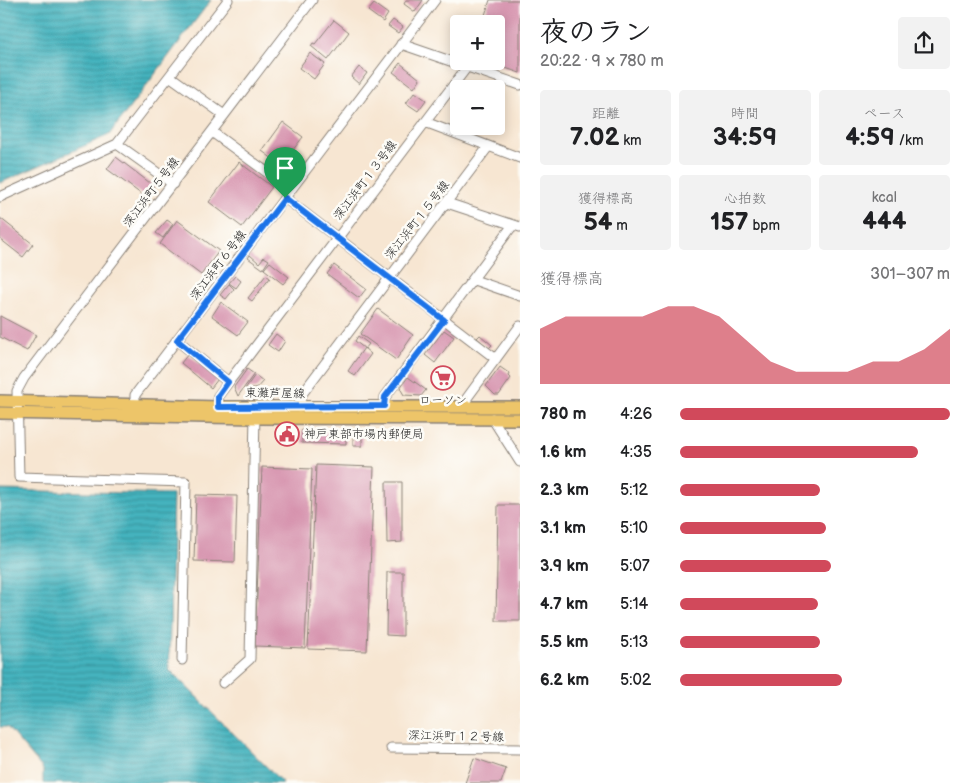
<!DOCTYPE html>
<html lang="ja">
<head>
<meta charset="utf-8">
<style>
	body { margin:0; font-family:"Balsamiq Sans","Klee One",sans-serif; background:#f2f2f2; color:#202124; height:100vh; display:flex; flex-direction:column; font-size:19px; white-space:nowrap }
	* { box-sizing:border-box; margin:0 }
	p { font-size:16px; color:#757577 }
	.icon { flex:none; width:28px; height:28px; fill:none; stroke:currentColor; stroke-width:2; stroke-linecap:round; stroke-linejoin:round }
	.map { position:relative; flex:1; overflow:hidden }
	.side { display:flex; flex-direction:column; background:#fff; width:450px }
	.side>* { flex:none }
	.tools { position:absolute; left:450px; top:15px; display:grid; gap:10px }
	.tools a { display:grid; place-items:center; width:55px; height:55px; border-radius:5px; background:#fff; box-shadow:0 2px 12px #0003; font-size:25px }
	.pin { position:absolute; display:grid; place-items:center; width:42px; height:42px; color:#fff; margin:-51px -21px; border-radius:50% 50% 50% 0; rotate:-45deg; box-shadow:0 0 5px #0007 }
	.pin .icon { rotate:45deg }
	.round { display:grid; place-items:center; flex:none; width:52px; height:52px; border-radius:5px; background:#f2f2f2 }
	.summary { display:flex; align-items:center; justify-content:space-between; height:85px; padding:0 20px }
	h1 { font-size:28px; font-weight:700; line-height:38px }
	.metrics { display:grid; grid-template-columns:repeat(3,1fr); gap:8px; height:85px; padding:5px 20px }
	.metrics div { display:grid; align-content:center; border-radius:5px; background:#f2f2f2; text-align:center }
	.metrics b { font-size:25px; font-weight:700 }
	.metrics small { font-size:14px; font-weight:400 }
	.metrics p { font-size:14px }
	.chart { height:140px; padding:10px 20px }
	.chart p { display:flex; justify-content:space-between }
	.chart svg { width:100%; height:90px; margin-top:5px; fill:#d1495b; opacity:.7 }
	ul { padding:0 20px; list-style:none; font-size:16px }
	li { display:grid; grid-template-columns:80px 60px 1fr; align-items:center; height:38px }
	li i { height:12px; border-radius:6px; background:#d1495b }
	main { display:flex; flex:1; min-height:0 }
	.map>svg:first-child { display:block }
</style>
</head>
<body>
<main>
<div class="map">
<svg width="520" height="783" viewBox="0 0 520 783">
	<defs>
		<pattern id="water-rules" width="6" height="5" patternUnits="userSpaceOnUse" patternTransform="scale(1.25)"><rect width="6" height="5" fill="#44b3be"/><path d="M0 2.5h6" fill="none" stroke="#38919a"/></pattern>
	</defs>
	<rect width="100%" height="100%" fill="#fdfcf7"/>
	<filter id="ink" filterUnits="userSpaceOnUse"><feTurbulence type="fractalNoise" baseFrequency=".02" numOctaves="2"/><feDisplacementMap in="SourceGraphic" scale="10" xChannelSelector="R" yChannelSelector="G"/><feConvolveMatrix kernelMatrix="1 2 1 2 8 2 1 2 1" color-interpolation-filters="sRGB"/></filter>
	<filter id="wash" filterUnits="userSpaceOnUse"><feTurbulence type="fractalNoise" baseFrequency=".0096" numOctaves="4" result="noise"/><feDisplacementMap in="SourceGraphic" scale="20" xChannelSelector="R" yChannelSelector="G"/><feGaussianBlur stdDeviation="1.12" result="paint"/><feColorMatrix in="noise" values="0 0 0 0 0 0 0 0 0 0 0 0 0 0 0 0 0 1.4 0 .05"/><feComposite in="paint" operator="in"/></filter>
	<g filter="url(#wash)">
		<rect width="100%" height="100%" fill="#f7e6d2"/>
		<path fill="url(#water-rules)" stroke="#30686d" d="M0,0H211L109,135L0,183Z
			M0,490L173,494L169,669L283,783H43V769L7,727H0Z"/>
		<g id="blocks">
			<path fill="#d590ac" d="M406,0H423L415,12L404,4Z
				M490,0H520V73L488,62L496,61V24H482Z
				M374,4L388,14L383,22L368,11Z
				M334,20L349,32L328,60L311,46L313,43L315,44Z
				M393,20L403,27L398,33L388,26Z
				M310,53L325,64L314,79L299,68Z
				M400,63L420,79L414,88L393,72Z
				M359,67L367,73L359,84L351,77Z
				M415,92L426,100L418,111L406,103Z
				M283,122L303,137L281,165L262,151Z
				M116,157L154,186L145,197L107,169Z
				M239,162L272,187L242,227L209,202Z
				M0,218L33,244L23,257L0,239Z
				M167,220L173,224L163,238L156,233Z
				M177,220L219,251L201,275L160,244Z
				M250,255L259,263L264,257L269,260L263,269L248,258Z
				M270,262L289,277L283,284L264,269Z
				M334,265L366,289L359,298L327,274Z
				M266,275L270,278L252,301L248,298Z
				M235,276L241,281L236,288L229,283Z
				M229,284L234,289L226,299L220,295Z
				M221,302L248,322L238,335L212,316Z
				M378,309L413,335L396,360L360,334Z
				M0,316L36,335L27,351L0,337Z
				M444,330L454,337L435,363L425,355Z
				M276,334L285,341L278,352L268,345Z
				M480,335L492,345L489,348L477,338Z
				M358,336L369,344L365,349L355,341Z
				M364,348L371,354L355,376L348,371Z
				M188,354L218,379L211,388L181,363Z
				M500,367L510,374L509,376L511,378L499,395H495L486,386Z
				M247,369L254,374L238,396L234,387Z
				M439,369L452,378L446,387L433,377Z
				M255,375L263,381L256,389H245Z
				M408,377L426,390L421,396L404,395L400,388Z
				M302,430L346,431V444L302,443Z
				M353,434H362V446H353Z
				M316,465L374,467L367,651L308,649Z
				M262,467L312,469L305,648L255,646Z
				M386,482H402V542L387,543Z
				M196,495L237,496L235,562L194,561Z
				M498,505H520V621H496Z
				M387,572H403V636L386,635Z
				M474,758L506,769L501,783H465Z"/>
		</g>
	</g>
	<g filter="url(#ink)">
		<use href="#blocks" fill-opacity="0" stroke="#8a8177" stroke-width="1"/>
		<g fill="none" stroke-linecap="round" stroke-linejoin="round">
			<g stroke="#8a8177" stroke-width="11">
				<path id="minor" d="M401,44L520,85
					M171,77L224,115
					M425,122L520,158
					M212,132L291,190
					M117,144L173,184
					M0,197L117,144L228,0
					M285,198L496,359
					M447,203L520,227
					M474,280L520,296
					M177,340L228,382
					M135,404V395L435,0
					M384,406L385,397L513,225
					M467,406V398L520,326
					M219,407L218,396L467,67
					M299,408L302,394L488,147
					M492,418L520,462
					M182,660L186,482L19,477L17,391L24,378L312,0
					M223,683L250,659L255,414
					M391,748L520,749"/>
			</g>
			<g stroke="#8a8177" stroke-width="14">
				<path id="major" d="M0,401L219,407H520
					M0,413L255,418L520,419"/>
			</g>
			<use href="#minor" stroke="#fff" stroke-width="9"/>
			<use href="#major" stroke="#edc569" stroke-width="11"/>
		</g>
	</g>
	<g fill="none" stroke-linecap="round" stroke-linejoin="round" filter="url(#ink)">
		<g stroke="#fff" stroke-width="10">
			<path id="route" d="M285,198L444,320L385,397L384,406L218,407V396L228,382L177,340Z"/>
		</g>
		<use href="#route" stroke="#1a73e8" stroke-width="6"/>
	</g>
	<defs>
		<g id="supermarket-ring" transform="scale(1.25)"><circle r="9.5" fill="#fdfcf7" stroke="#d1495b" stroke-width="1.5"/><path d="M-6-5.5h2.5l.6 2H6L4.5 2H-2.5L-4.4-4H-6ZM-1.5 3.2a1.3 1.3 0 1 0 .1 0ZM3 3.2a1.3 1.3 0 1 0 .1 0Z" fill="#d1495b"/></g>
		<g id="civic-ring" transform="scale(1.25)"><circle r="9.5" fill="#fdfcf7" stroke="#d1495b" stroke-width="1.5"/><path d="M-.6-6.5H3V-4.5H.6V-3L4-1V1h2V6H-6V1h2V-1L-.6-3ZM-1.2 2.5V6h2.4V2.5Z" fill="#d1495b"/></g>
	</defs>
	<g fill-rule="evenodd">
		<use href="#supermarket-ring" x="443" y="378"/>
		<use href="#civic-ring" x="287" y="434"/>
	</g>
	<g text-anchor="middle" stroke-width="5" stroke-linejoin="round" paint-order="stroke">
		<g font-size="12" fill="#1c1c1c" stroke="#fdfcf7">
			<text transform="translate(365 180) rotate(-53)" y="4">深江浜町１３号線</text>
			<text transform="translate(151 192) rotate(-53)" y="4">深江浜町５号線</text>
			<text transform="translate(417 220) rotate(-52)" y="4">深江浜町１５号線</text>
			<text transform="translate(218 265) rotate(-53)" y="4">深江浜町６号線</text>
			<text transform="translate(275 393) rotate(1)" y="4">東灘芦屋線</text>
			<text transform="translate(456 736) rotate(1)" y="4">深江浜町１２号線</text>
		</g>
		<g font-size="12" fill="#1c1c1c" stroke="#fdfcf7">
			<text x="443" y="404">ローソン</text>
			<text x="304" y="438" text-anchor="start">神戸東部市場内郵便局</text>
		</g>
	</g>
</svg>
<div class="tools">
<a>+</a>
<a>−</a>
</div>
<div class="pin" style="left:285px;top:198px;background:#1e9e55"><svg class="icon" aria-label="arrive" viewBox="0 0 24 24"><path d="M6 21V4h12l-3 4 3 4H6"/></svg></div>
</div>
<section class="side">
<div class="summary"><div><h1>夜のラン</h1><p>20:22 · 9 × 780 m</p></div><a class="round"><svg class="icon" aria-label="share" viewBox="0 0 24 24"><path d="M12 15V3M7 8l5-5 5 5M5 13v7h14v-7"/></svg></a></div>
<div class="metrics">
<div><p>距離</p><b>7.02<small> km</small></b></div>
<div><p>時間</p><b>34:59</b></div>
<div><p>ペース</p><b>4:59<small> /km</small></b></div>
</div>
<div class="metrics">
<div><p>獲得標高</p><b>54<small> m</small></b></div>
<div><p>心拍数</p><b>157<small> bpm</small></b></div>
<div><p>kcal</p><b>444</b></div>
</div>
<div class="chart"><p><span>獲得標高</span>301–307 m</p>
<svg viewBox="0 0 160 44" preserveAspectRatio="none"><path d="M0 44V17L10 11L20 11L30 11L40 11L50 6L60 6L70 11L80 22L90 33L100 38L110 38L120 38L130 33L140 33L150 27L160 17V44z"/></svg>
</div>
<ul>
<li><b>780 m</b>4:26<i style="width:100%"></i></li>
<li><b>1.6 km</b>4:35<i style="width:88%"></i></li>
<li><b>2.3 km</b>5:12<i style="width:52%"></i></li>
<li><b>3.1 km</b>5:10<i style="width:54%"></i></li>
<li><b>3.9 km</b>5:07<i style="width:56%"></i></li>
<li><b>4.7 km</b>5:14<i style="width:51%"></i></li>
<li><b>5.5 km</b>5:13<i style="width:52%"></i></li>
<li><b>6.2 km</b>5:02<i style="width:60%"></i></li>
</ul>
</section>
</main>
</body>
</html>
